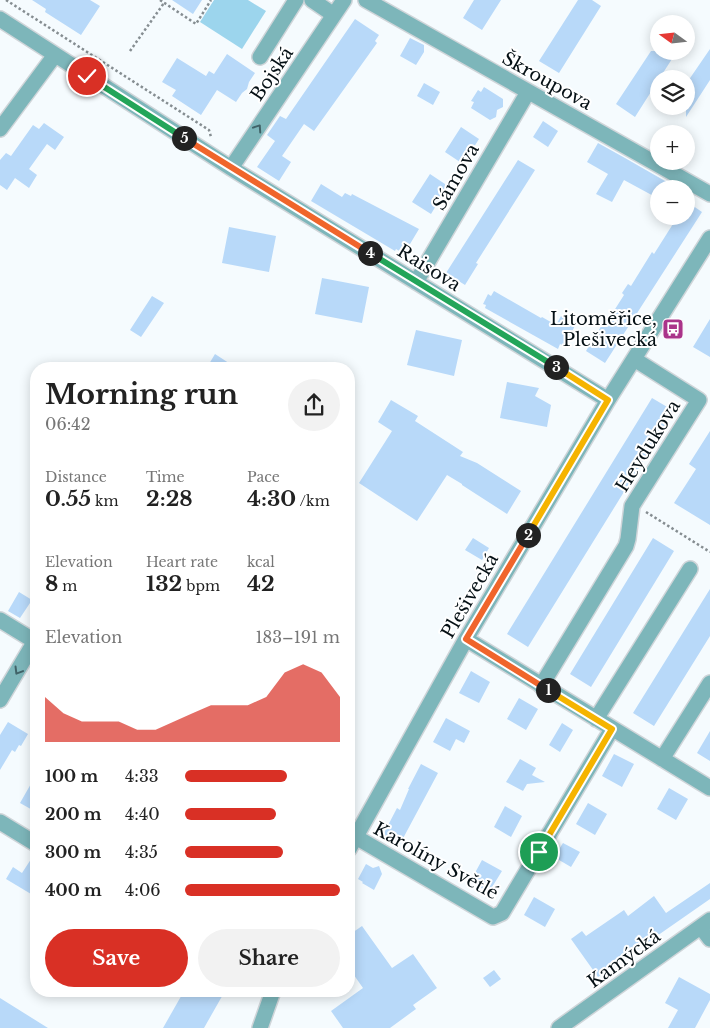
<!DOCTYPE html>
<html lang="en">
<head>
<meta charset="utf-8">
<style>
	body { margin:0; font-family:"Libre Baskerville",serif; background:#f2f2f2; color:#222; height:100vh; display:flex; flex-direction:column; font-size:19px; white-space:nowrap }
	* { box-sizing:border-box; margin:0 }
	p { font-size:16px; color:#767676 }
	.icon { flex:none; width:28px; height:28px; fill:none; stroke:currentColor; stroke-width:2; stroke-linecap:round; stroke-linejoin:round }
	.map { position:relative; flex:1; overflow:hidden }
	.drawer { position:absolute; left:30px; top:362px; width:325px; height:635px; display:flex; flex-direction:column; background:#fff; border-radius:20px; box-shadow:0 2px 12px #0003 }
	.drawer>* { flex:none }
	.needle { width:32px; rotate:285deg }
	.fabs { position:absolute; left:650px; top:15px; display:grid; gap:10px }
	.fabs a { display:grid; place-items:center; width:45px; height:45px; border-radius:50%; background:#fff; box-shadow:0 2px 12px #0003; font-size:25px }
	.pin { position:absolute; display:grid; place-items:center; width:42px; height:42px; color:#fff; margin:-21px; border:2px solid #fff; border-radius:50%; box-shadow:0 1px 5px #0007 }
	.km { position:absolute; width:25px; height:25px; margin:-12px; border-radius:50%; background:#222; color:#fff; font-size:14px; line-height:25px; text-align:center }
	.round { display:grid; place-items:center; flex:none; width:52px; height:52px; border-radius:26px; background:#f2f2f2 }
	.headline { display:flex; align-items:center; justify-content:space-between; height:85px; padding:0 15px }
	h1 { font-size:28px; font-weight:700; line-height:38px }
	.figures { display:grid; grid-template-columns:repeat(3,1fr); gap:8px; height:85px; padding:5px 15px }
	.figures div { display:grid; align-content:center }
	.figures b { font-size:21px; font-weight:700 }
	.figures small { font-size:14px; font-weight:400 }
	.figures p { font-size:14px }
	.chart { height:140px; padding:10px 15px }
	.chart p { display:flex; justify-content:space-between }
	.chart svg { width:100%; height:90px; margin-top:5px; fill:#d93025; opacity:.7 }
	.action { display:flex; gap:10px; margin-top:auto; padding:10px 15px }
	.action a { flex:1; height:58px; border-radius:30px; background:#d93025; color:#fff; font-size:20px; font-weight:700; line-height:58px; text-align:center }
	.action a+a { background:#f2f2f2; color:#222 }
	ul { padding:0 15px; list-style:none; font-size:16px }
	li { display:grid; grid-template-columns:80px 60px 1fr; align-items:center; height:38px }
	li i { height:12px; border-radius:6px; background:#d93025 }
	.map>svg:first-child { display:block }
</style>
</head>
<body>
<div class="map">
<svg width="710" height="1028" viewBox="0 0 710 1028">
	<rect width="100%" height="100%" fill="#f5fbfe"/>
	<path fill="#9cd5ed" d="M214,0H248L266,11L242,49L200,22Z"/>
	<path fill="#b8d9f9" d="M32,0H90L100,6L81,35L45,12L46,9Z
		M172,0H202L193,14Z
		M474,0H501L482,30L463,18Z
		M578,0H592L601,6L559,73L539,61Z
		M355,19L379,35L375,41L377,43L314,131L304,124L282,156L291,162L279,181L257,167L275,141L267,135L280,116L286,119Z
		M410,38L424,45V52L416,65L400,56Z
		M710,49V80L686,117V84Z
		M651,51H677L635,117L616,104Z
		M227,54L255,73L249,82L247,89L242,93L236,102L217,90L201,115L172,96L176,90L162,82L177,58L206,76L209,71L214,74Z
		M424,83L440,92L433,105L417,96Z
		M484,87L503,99V107L497,110L496,117L490,120L471,108L474,102L471,101L478,90L481,92Z
		M543,121L558,131L548,147L533,137Z
		M44,123L64,137L55,150L47,144L29,169L37,175L29,188L15,178L7,190L0,185V160L6,153L11,156L33,125L39,129Z
		M461,127L479,139L463,164L445,152Z
		M598,143L625,158L679,189H659V199L624,180L612,202L596,194L608,174L587,162Z
		M518,160L535,170L476,263L478,264L465,285L446,273Z
		M430,174L448,186L431,214L412,202Z
		M321,184L342,197L345,193L351,196L352,194L419,229L404,254L396,249L395,251L311,201Z
		M686,201L702,212L605,363L586,351L608,315L610,317L624,295L622,293L628,284L631,286L652,252L654,254L678,216H688L686,215Z
		M229,227L276,236L269,272L222,263Z
		M322,278L369,287L362,323L315,314Z
		M494,291L541,318L542,317L556,325L561,316L576,324L564,346L560,344L558,349L485,308L486,305L483,304L488,294L491,296Z
		M152,296L164,303L141,337L130,330Z
		M710,319V357L693,347Z
		M416,330L462,340L454,376L407,365Z
		M215,354L238,369H206Z
		M507,382L539,388L535,396L551,405L547,427L500,418Z
		M652,398L674,411L528,647L507,634Z
		M391,400L418,416L415,421L463,452L460,456L477,463L521,491L507,514L462,485V484L447,475L417,521L359,483L392,431L378,422Z
		M710,431V525L674,503L696,469L689,464Z
		M473,538L489,548L482,560L465,550Z
		M653,538L674,551L591,687L570,674Z
		M710,589V636L654,726L633,713Z
		M19,592L32,600L20,618L8,611Z
		M471,671L490,682L479,703L459,693Z
		M519,698L538,709L526,730L507,719Z
		M446,718L470,731L464,743L456,739L450,751L433,742Z
		M8,722L28,734L21,746L19,745L15,752L12,750L0,770V735Z
		M562,723L573,730L560,752L549,745Z
		M710,731V761L697,753Z
		M614,754L634,764L622,787L602,776Z
		M520,759L536,768L532,775L545,782L527,784L523,791L506,782Z
		M421,764L438,773L400,844L383,835L397,808L400,810L409,789H408Z
		M36,775V812L20,803Z
		M669,788L688,799L676,820L657,809Z
		M588,803L607,814L595,835L576,824Z
		M505,806L522,816L511,837L494,827Z
		M563,843L580,852L571,867L554,857Z
		M35,853H36V885L31,894L6,879L13,867L22,873Z
		M482,860L502,871L489,892L470,882Z
		M366,864L373,868L379,866L382,874L374,890L362,883L363,882L358,879Z
		M710,883V899L598,977L571,939L582,931L586,936L624,910L628,916L654,896L666,913Z
		M534,897L555,909L545,927L524,915Z
		M362,926L392,968L413,954L437,988L413,1005L416,1009L390,1028H343L331,1011L363,988L349,968V935Z
		M494,970L501,979L490,987L483,978Z
		M679,977L710,994V1000L695,1028H668L678,1010L665,1003Z
		M184,991H225L204,1028H163Z
		M0,998L48,1028H0Z"/>
	<g fill="none" stroke-linecap="round" stroke-linejoin="round">
		<g stroke="#cfd5d9" stroke-width="18">
			<path id="minor" d="M312,0L334,15
				M366,0L710,194
				M0,19L231,168L608,400
				M260,57L296,0
				M0,129L55,55
				M231,168L344,0
				M416,282L528,92
				M0,620L36,642
				M466,639L710,788
				M541,686L626,546L628,539L632,506L699,400L634,359
				M0,700L35,641
				M596,719L690,569
				M662,759L710,683
				M0,822L36,844
				M349,833L493,917L502,913L612,729
				M349,849L466,639L608,400L710,238
				M701,927L710,939
				M260,1028L273,991
				M559,1028L710,920"/>
		</g>
		<path stroke="#858d91" stroke-width="2.5" stroke-dasharray="2.5 2.5" stroke-linecap="butt" d="M6,0L209,130L211,137
			M160,0L196,24L211,0
			M130,51L164,3
			M646,512L710,552"/>
		<use href="#minor" stroke="#7db6ba" stroke-width="15"/>
	</g>
	<defs><path id="oneway-chevron" d="M-2-3.5L2.5 0L-2 3.5" fill="none" stroke-width="1.6" stroke-linecap="round" stroke-linejoin="round" transform="scale(1.25)"/></defs>
	<g stroke="#416368">
		<use href="#oneway-chevron" transform="translate(258 128) rotate(-56)"/>
		<use href="#oneway-chevron" transform="translate(18 671) rotate(121)"/>
	</g>
	<g fill="none" stroke-linecap="round" stroke-linejoin="round">
		<g stroke="#fff" stroke-width="10">
			<path id="split-1" d="M539,852L612,729L548,690"/>
		</g>
		<g stroke="#fff" stroke-width="10">
			<path id="split-2" d="M528,535L466,639L548,690"/>
		</g>
		<g stroke="#fff" stroke-width="10">
			<path id="split-3" d="M528,535L608,400L556,367"/>
		</g>
		<g stroke="#fff" stroke-width="10">
			<path id="split-4" d="M370,253L556,367"/>
		</g>
		<g stroke="#fff" stroke-width="10">
			<path id="split-5" d="M184,138L370,253"/>
		</g>
		<g stroke="#fff" stroke-width="10">
			<path id="split-6" d="M87,76L184,138"/>
		</g>
		<use href="#split-1" stroke="#f5b400" stroke-width="6"/>
		<use href="#split-2" stroke="#f0652b" stroke-width="6"/>
		<use href="#split-3" stroke="#f5b400" stroke-width="6"/>
		<use href="#split-4" stroke="#22a559" stroke-width="6"/>
		<use href="#split-5" stroke="#f0652b" stroke-width="6"/>
		<use href="#split-6" stroke="#22a559" stroke-width="6"/>
	</g>
	<defs>
		<g id="bus-square" transform="scale(1.125)"><rect x="-9" y="-9" width="18" height="18" rx="4" fill="#aa338a" stroke="#fff"/><path d="M-5-6H5V4H4V6H2V4H-2V6H-4V4H-5ZM-3.5-4V0h7V-4ZM-3.5 1.2v1.5H-2V1.2ZM2 1.2v1.5H3.5V1.2Z" fill="#fff"/></g>
	</defs>
	<g fill-rule="evenodd">
		<use href="#bus-square" x="673" y="329"/>
	</g>
	<g text-anchor="middle" stroke-width="4" stroke-linejoin="round" paint-order="stroke">
		<g font-size="18" fill="#051015" stroke="#fff">
			<text transform="translate(272 74) rotate(-56)" y="6">Bojská</text>
			<text transform="translate(547 81) rotate(29)" y="6">Škroupova</text>
			<text transform="translate(456 177) rotate(-60)" y="6">Sámova</text>
			<text transform="translate(429 268) rotate(32)" y="6">Raisova</text>
			<text transform="translate(648 446) rotate(-58)" y="6">Heydukova</text>
			<text transform="translate(470 596) rotate(-60)" y="6">Plešivecká</text>
			<text transform="translate(436 861) rotate(29)" y="6">Karolíny Světlé</text>
			<text transform="translate(624 959) rotate(-36)" y="6">Kamýcká</text>
		</g>
		<g font-size="18" fill="#051015" stroke="#fff" text-anchor="end">
			<text x="657" y="325">Litoměřice,<tspan x="657" dy="21">Plešivecká</tspan></text>
		</g>
	</g>
</svg>
<div class="fabs">
<a><svg class="needle" viewBox="-14 -14 28 28"><path d="M0-13l5 13h-10z" fill="#e53935"/><path d="M0 13l5-13h-10z" fill="#767676"/></svg></a>
<a><svg class="icon" aria-label="layers" viewBox="0 0 24 24"><path d="M12 4l9 5-9 5-9-5zM3 14l9 5 9-5"/></svg></a>
<a>+</a>
<a>−</a>
</div>
<div class="pin" style="left:539px;top:852px;background:#1e9e55"><svg class="icon" aria-label="arrive" viewBox="0 0 24 24"><path d="M6 21V4h12l-3 4 3 4H6"/></svg></div>
<div class="pin" style="left:87px;top:76px;background:#d93025"><svg class="icon" aria-label="check" viewBox="0 0 24 24"><path d="M5 12l5 5 9-10"/></svg></div>
<b class="km" style="left:548px;top:690px">1</b>
<b class="km" style="left:528px;top:535px">2</b>
<b class="km" style="left:556px;top:367px">3</b>
<b class="km" style="left:370px;top:253px">4</b>
<b class="km" style="left:184px;top:138px">5</b>
<section class="drawer">
<div class="headline"><div><h1>Morning run</h1><p>06:42</p></div><a class="round"><svg class="icon" aria-label="share" viewBox="0 0 24 24"><path d="M12 15V3M7 8l5-5 5 5M5 13v7h14v-7"/></svg></a></div>
<div class="figures">
<div><p>Distance</p><b>0.55<small> km</small></b></div>
<div><p>Time</p><b>2:28</b></div>
<div><p>Pace</p><b>4:30<small> /km</small></b></div>
</div>
<div class="figures">
<div><p>Elevation</p><b>8<small> m</small></b></div>
<div><p>Heart rate</p><b>132<small> bpm</small></b></div>
<div><p>kcal</p><b>42</b></div>
</div>
<div class="chart"><p><span>Elevation</span>183–191 m</p>
<svg viewBox="0 0 160 44" preserveAspectRatio="none"><path d="M0 44V22L10 30L20 34L30 34L40 34L50 38L60 38L70 34L80 30L90 26L100 26L110 26L120 22L130 10L140 6L150 10L160 22V44z"/></svg>
</div>
<ul>
<li><b>100 m</b>4:33<i style="width:66%"></i></li>
<li><b>200 m</b>4:40<i style="width:59%"></i></li>
<li><b>300 m</b>4:35<i style="width:63%"></i></li>
<li><b>400 m</b>4:06<i style="width:100%"></i></li>
</ul>
<div class="action"><a>Save</a><a>Share</a></div>
</section>
</div>
</body>
</html>
